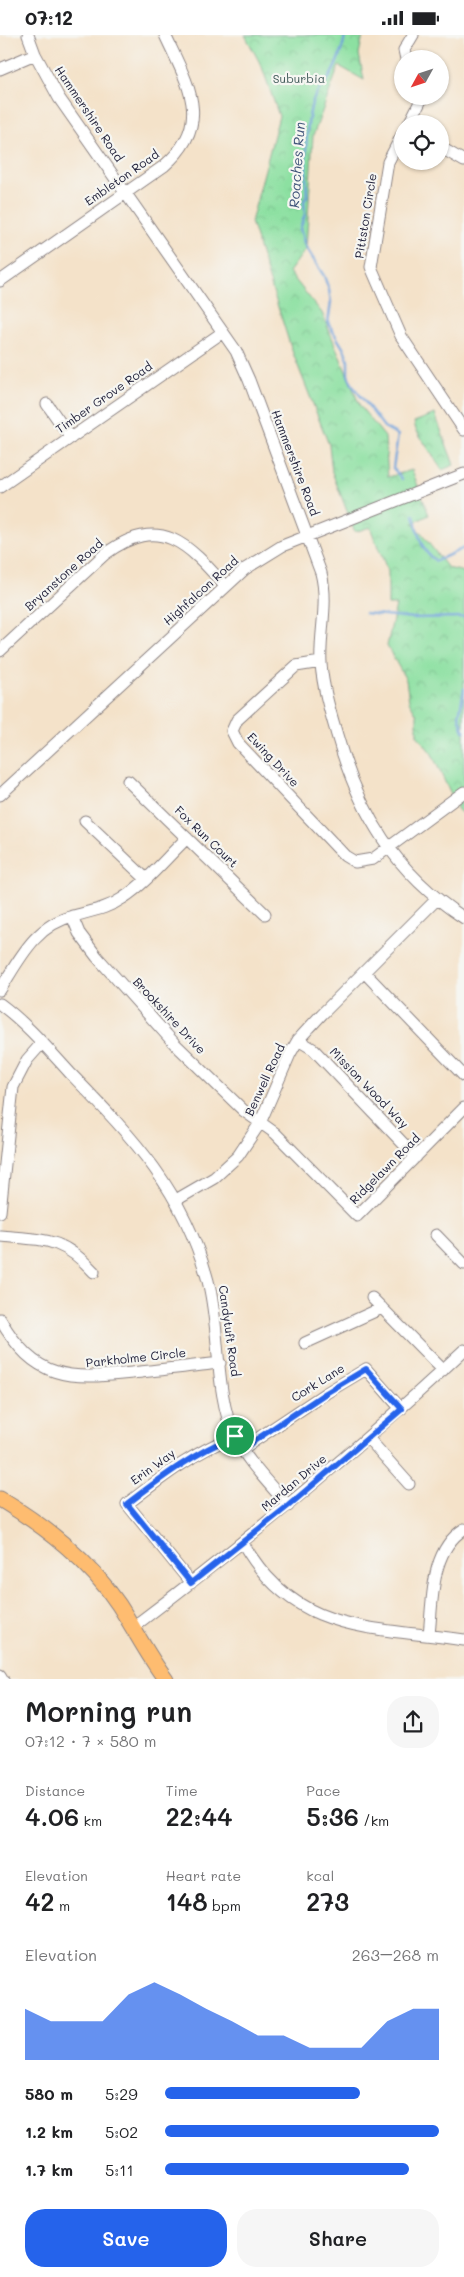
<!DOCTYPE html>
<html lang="en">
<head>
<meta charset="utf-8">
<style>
	body { margin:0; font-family:Mali,sans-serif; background:#f6f6f6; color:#202124; height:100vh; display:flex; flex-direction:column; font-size:19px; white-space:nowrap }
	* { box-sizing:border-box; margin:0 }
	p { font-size:16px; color:#757577 }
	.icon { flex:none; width:28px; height:28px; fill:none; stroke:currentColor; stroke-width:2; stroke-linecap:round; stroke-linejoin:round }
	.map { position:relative; height:1644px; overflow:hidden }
	.side { display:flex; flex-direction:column; background:#fff; flex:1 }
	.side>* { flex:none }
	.needle { width:32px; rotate:230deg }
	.buttons { position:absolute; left:394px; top:15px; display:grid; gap:10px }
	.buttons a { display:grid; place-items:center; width:55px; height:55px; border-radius:50%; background:#fff; box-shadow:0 1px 4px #0004; font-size:25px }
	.pin { position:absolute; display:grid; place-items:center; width:42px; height:42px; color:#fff; margin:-21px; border:2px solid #fff; border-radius:50%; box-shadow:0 1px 5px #0007 }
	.round { display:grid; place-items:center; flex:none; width:52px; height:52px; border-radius:20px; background:#f6f6f6 }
	.overview { display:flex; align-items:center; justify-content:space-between; height:85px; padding:0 25px }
	h1 { font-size:28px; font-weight:600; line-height:38px }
	.figures { display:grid; grid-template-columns:repeat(3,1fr); gap:8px; height:85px; padding:5px 25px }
	.figures div { display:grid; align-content:center }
	.figures b { font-size:25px; font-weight:600 }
	.figures small { font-size:14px; font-weight:400 }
	.figures p { font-size:14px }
	.chart { height:140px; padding:10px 25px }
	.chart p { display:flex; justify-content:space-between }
	.chart svg { width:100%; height:90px; margin-top:5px; fill:#2563eb; opacity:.7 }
	.button { display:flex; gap:10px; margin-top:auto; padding:10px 25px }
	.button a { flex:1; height:58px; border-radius:20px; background:#2563eb; color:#fff; font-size:20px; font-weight:600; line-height:58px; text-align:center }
	.button a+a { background:#f6f6f6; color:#202124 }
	ul { padding:0 25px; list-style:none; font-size:16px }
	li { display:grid; grid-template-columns:80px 60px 1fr; align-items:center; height:38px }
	li i { height:12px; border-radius:6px; background:#2563eb }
	.status { display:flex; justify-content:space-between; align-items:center; height:35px; padding:0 25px; background:#fff; direction:ltr }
	.status svg { height:14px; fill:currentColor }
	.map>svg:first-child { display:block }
</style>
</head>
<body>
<div class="status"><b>07:12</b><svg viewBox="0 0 49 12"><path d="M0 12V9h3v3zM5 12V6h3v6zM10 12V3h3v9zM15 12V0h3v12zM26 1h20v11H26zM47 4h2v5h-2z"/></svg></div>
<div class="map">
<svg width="464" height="1645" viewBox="0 0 464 1645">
	<defs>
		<pattern id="park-crowns" width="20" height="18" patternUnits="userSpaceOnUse" patternTransform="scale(1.25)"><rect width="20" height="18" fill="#8ce0a1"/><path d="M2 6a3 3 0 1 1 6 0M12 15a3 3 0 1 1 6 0" fill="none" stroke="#78c08c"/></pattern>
	</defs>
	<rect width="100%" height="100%" fill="#f6f6f2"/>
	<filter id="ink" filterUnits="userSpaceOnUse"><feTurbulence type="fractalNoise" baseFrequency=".02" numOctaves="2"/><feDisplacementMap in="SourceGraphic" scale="10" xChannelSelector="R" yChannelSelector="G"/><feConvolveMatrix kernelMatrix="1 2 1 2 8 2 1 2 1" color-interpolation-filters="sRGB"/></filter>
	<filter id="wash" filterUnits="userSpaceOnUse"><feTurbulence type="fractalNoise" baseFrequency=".0096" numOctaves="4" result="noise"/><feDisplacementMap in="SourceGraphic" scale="20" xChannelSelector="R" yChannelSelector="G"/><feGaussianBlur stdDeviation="1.12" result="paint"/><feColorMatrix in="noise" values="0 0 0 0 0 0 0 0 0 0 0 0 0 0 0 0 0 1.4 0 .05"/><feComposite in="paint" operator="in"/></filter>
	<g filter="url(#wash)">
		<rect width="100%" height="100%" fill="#f4e2c9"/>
		<path fill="url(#park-crowns)" stroke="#57816e" d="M245,0H363L359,19L364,45L339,31L313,101L306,214L289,237L322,278L360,371L385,402L388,442L412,435L429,480L413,488L448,533L464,537V780L458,775L432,719L417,700V680L409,666L406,645L387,611L396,570H388V537L370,492L355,497L332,437L329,410L291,313L251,187L279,81L262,32Z
			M435,379L454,430L442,435L416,395L414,387Z"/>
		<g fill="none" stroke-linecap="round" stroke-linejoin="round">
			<path stroke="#6ea0d9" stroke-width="2.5" d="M345,0C344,11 335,34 329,43C322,52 316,56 312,68C305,93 305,135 307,161L304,166L305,179L300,194L305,211L324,241L329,255L331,267L328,288L345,316L348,325V340L353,351L384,392L398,400L393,433L402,444
				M414,480C417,496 421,517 436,526L464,513
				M365,578L413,583L464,582
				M464,654L459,681L464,696"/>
		</g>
	</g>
	<g filter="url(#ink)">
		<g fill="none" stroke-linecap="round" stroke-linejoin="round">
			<g stroke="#8b8282" stroke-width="13">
				<path id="minor" d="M28,0L35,19L59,63L236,316L249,345L321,538C329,569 319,598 321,629C323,653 330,676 337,700C359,778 395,838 464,883
					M406,24L404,15L413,0
					M0,34L35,19
					M409,89L423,61
					M402,100L388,127L371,232L401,301L464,395
					M440,112L464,126
					M0,246L164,131C214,88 188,50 165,0
					M47,369L71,403
					M0,452L223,297
					M0,616L105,519C160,478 188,509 225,551
					M321,627L296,631L237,685L232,696L238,708L345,821L355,827L373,824L464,757
					M128,746L265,879
					M0,760L245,534L282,511L464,439
					M85,786L145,843
					M72,881L79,898L97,922L174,1008L244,1076L275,1098L357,1181L464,1073
					M364,937L464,1041
					M0,955C19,925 35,890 73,881C91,876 107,874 123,863C146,848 166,823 187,803
					M0,969C27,989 48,1014 70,1038C134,1104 183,1154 208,1246C221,1295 214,1358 235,1402C248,1428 270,1449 288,1471
					M298,1005L313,1014L416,1122
					M176,1165L214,1143L238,1121L260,1088L290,1019L298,1005L322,979L437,864
					M0,1177L13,1052L27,1025L42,1008
					M436,1200L464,1229
					M0,1201C45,1205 62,1202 94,1237
					M372,1263L443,1335
					M0,1284C35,1345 68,1345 132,1338C161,1335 191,1331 220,1328
					M305,1308L382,1273
					M368,1403L409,1449
					M242,1414L326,1358L366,1334L401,1374
					M243,1508C295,1600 372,1591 464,1605
					M191,1548L127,1469C162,1442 194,1417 235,1401
					M133,1592C248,1505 359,1414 464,1315
					M429,1600C433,1564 430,1516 464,1494
					M0,1640L3,1645"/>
			</g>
			<g stroke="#8b8282" stroke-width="17">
				<path id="major" d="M0,1464C46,1492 89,1525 119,1570C135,1595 148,1621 166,1645"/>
			</g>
			<use href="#minor" stroke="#fff" stroke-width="11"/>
			<use href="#major" stroke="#febc70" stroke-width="15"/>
		</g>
	</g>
	<g fill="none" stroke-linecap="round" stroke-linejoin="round" filter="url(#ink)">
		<g stroke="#fff" stroke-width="10">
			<path id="route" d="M366,1334L402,1374L288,1471L191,1548L127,1469C162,1442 194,1418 235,1401L242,1414L326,1358Z"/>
		</g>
		<use href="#route" stroke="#2563eb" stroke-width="6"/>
	</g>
	<g text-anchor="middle" stroke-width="4.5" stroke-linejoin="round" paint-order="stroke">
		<g font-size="12" fill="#425b5a" stroke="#f6f6f2">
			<text x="299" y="48">Suburbia</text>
		</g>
		<g font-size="12" fill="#22223b" stroke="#f6f6f2">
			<text transform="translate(89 79) rotate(56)" y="4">Hammershire Road</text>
			<text transform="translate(122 143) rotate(-35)" y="4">Embleton Road</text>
			<text transform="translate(366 181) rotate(-81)" y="4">Pittston Circle</text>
			<text transform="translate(104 363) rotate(-35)" y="4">Timber Grove Road</text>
			<text transform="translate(295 428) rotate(69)" y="4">Hammershire Road</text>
			<text transform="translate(64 540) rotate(-42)" y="4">Bryanstone Road</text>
			<text transform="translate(201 556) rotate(-42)" y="4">Highfalcon Road</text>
			<text transform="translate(273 725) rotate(47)" y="4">Ewing Drive</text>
			<text transform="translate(206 802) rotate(44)" y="4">Fox Run Court</text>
			<text transform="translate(169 981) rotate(47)" y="4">Brookshire Drive</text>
			<text transform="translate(265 1045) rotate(-65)" y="4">Benwell Road</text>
			<text transform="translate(369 1053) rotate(46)" y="4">Mission Wood Way</text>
			<text transform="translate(385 1134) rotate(-45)" y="4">Ridgelawn Road</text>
			<text transform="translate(229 1296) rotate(82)" y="4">Candytuft Road</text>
			<text transform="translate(136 1323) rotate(-6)" y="4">Parkholme Circle</text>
			<text transform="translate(318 1348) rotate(-32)" y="4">Cork Lane</text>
			<text transform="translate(153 1432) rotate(-36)" y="4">Erin Way</text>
			<text transform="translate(294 1448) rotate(-40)" y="4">Mardan Drive</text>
		</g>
		<g font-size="14" font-style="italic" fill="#40547a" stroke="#f6f6f2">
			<text transform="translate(297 130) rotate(-86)" y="5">Roaches Run</text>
		</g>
	</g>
</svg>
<div class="buttons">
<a><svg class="needle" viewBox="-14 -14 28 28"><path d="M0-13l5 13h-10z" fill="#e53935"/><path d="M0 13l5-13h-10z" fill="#757577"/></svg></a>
<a><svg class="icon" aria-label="locate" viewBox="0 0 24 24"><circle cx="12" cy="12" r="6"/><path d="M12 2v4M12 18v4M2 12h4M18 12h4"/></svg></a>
</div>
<div class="pin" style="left:235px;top:1401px;background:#1e9e55"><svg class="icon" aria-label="arrive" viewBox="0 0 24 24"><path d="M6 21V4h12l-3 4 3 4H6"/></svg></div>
</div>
<section class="side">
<div class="overview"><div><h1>Morning run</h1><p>07:12 · 7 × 580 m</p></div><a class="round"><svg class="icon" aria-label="share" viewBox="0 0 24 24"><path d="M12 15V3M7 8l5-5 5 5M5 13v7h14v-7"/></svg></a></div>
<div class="figures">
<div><p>Distance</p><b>4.06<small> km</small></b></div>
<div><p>Time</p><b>22:44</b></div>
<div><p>Pace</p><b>5:36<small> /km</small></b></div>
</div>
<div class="figures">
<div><p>Elevation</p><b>42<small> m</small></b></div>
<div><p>Heart rate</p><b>148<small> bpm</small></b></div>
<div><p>kcal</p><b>273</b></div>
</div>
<div class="chart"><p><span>Elevation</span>263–268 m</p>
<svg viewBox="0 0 160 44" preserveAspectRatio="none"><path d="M0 44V19L10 25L20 25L30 25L40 12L50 6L60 12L70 19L80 25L90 32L100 32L110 38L120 38L130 38L140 25L150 19L160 19V44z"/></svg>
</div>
<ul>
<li><b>580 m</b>5:29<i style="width:71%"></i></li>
<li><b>1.2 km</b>5:02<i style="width:100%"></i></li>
<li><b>1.7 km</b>5:11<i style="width:89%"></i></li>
</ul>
<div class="button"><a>Save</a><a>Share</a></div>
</section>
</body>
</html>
